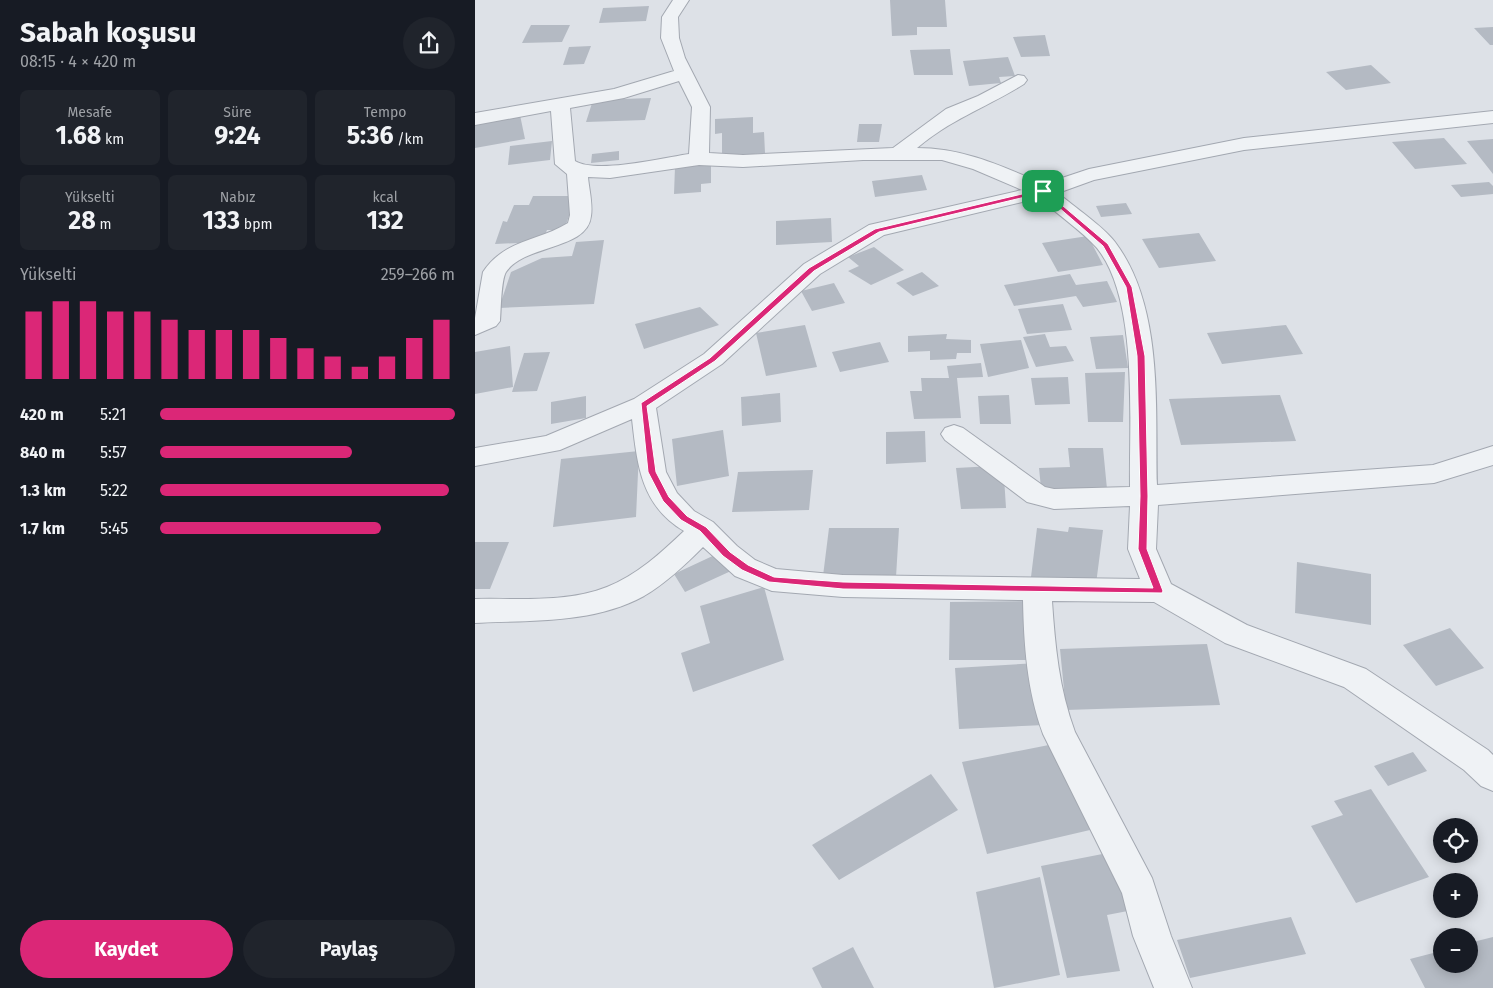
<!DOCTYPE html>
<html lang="tr">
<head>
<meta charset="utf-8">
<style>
	body { margin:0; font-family:"Fira Sans",sans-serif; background:#20242c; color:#f1f3f6; height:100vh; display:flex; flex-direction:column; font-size:19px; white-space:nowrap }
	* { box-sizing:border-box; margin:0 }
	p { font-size:16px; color:#9ea1a6 }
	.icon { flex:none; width:28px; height:28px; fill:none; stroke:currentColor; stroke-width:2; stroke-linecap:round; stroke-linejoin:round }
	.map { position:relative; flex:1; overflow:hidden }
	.drawer { display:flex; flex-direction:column; background:#171b24; width:475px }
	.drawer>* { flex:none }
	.fabs { position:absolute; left:958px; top:818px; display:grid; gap:10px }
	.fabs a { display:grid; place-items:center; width:45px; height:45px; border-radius:50%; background:#171b24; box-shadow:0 2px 12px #0003; font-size:25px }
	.pin { position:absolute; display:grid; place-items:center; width:42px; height:42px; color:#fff; margin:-21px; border-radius:10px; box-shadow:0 2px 8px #0006 }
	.round { display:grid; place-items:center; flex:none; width:52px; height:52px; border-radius:26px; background:#20242c }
	.summary { display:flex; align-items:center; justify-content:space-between; height:85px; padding:0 20px }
	h1 { font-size:28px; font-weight:700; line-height:38px }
	.figures { display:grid; grid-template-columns:repeat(3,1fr); gap:8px; height:85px; padding:5px 20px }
	.figures div { display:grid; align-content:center; border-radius:8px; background:#20242c; text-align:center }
	.figures b { font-size:25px; font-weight:700 }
	.figures small { font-size:14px; font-weight:400 }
	.figures p { font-size:14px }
	.chart { height:140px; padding:10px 20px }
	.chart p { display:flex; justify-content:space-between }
	.chart svg { width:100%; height:90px; margin-top:5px; stroke:#db2777; stroke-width:6 }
	.primary-button { display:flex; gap:10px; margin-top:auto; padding:10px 20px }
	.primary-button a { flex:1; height:58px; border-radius:30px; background:#db2777; color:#fff; font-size:20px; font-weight:700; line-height:58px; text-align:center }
	.primary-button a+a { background:#20242c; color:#f1f3f6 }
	ul { padding:0 20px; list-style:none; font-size:16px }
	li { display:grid; grid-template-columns:80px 60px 1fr; align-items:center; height:38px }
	li i { height:12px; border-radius:6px; background:#db2777 }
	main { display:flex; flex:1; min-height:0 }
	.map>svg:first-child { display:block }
</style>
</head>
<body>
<main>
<section class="drawer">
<div class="summary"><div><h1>Sabah koşusu</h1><p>08:15 · 4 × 420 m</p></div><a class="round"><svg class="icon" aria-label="share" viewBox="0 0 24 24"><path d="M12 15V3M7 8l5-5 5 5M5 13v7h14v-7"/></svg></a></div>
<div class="figures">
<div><p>Mesafe</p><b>1.68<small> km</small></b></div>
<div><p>Süre</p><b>9:24</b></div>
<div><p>Tempo</p><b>5:36<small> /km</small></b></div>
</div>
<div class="figures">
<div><p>Yükselti</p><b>28<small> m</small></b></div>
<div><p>Nabız</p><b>133<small> bpm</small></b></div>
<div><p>kcal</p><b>132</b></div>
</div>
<div class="chart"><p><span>Yükselti</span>259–266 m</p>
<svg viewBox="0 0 160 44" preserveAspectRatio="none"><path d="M5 44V11M15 44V6M25 44V6M35 44V11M45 44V11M55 44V15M65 44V20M75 44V20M85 44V20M95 44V24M105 44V29M115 44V33M125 44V38M135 44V33M145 44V24M155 44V15"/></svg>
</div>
<ul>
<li><b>420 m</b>5:21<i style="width:100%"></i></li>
<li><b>840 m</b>5:57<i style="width:65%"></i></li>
<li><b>1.3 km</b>5:22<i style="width:98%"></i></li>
<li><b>1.7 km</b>5:45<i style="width:75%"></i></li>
</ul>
<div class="primary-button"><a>Kaydet</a><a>Paylaş</a></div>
</section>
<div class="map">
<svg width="1018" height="988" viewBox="0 0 1018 988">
	<rect width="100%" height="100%" fill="#dde1e7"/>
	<path fill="#b4bac3" d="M415,0H470L472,27H442V35L417,36Z
		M174,6L171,21L124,23L128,8Z
		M56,25H95L87,42L47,43Z
		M1018,27V45H1015L999,28Z
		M570,35L575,56L546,57L538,37Z
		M116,46L109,64L88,65L94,47Z
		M475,49L478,75H439L435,50Z
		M533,57L540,76L524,77L526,83L494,86L488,61Z
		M896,65L916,83L871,90L851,72Z
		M176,98L170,120L111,122L118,100Z
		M45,115L50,139L0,148V123Z
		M278,117V133L289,132L290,153L247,157V133L240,134V119Z
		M384,124H407L404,142H382Z
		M969,138L992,164L940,169L917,142Z
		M1018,139V174L992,141Z
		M77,141L75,160L33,165L35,146Z
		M144,151V160L116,163L117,154Z
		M236,164V183L226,184V192L199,194L200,167Z
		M447,175L452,190L400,197L397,181Z
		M1014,182L1018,186V194L986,197L976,185Z
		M58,196H101L89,230H72L67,242L20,244L28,221L32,222L39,205H54Z
		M651,203L657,214L626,217L621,206Z
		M356,218L357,242L301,245V221Z
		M724,233L741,261L684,268L667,239Z
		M613,236L628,265L583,272L567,243Z
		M129,240L119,304L24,308L36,272L67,258L97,256L101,242Z
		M399,247L429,270L396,285L373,271L384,266L373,257Z
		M447,272L464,286L438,296L421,283Z
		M595,274L601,285L632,281L642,302L608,307L601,296L539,306L529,285Z
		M359,283L370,303L337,311L326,291Z
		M588,304L597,330L552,334L543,309Z
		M225,307L244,325L169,349L160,324Z
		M330,325L342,367L291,376L281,333Z
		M811,325L828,354L747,364L732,333Z
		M472,334L471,339L496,340V353H482L481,359L455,360V351L433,352V336Z
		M570,334L575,347L591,346L599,361L561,367L548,337Z
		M648,335L653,368L621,369L615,337Z
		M546,340L554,368L513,377L505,344Z
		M405,342L414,362L365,372L357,352Z
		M35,346L38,387L0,394V352Z
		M75,352L62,391L37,392L49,353Z
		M506,363L508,377L482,378L486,418L439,419L435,391H447L446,378H474L472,366Z
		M650,372L648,422H613L610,373Z
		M593,377L595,404L560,405L556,378Z
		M305,393L306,422L267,426L266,397Z
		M534,395L536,424H505L503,396Z
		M805,395L821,441L706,445L694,399Z
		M111,396V418L76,424V402Z
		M248,430L254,476L202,486L197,439Z
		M450,431L451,462L411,464V432Z
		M593,448H628L632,489L566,488L564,468L595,467Z
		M164,451L161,517L78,527L86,459Z
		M518,466L519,477H529L531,508L486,509L481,468Z
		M338,470L334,510L257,512L263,472Z
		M594,527L628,530L621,584L556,577L562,528L593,532Z
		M354,528H424L421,577L348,576Z
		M0,542H34L15,589H0Z
		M244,553L256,571L210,592L199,574Z
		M822,562L896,574V625L820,613Z
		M289,587L309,660L218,692L206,653L235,643L225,606Z
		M554,601L557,660H474L475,602Z
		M975,628L1009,668L961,686L928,645Z
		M732,644L745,705L591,710L585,649Z
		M563,663L570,725L484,729L480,668Z
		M584,743L615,830L512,854L487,762Z
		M938,752L952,771L913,786L899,766Z
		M456,774L483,810L364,880L337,845Z
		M896,789L954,877L881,903L836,826L868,815L859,801Z
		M648,850L663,909L632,915L645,971L592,978L566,866Z
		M565,877L585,975L519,988L501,892Z
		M816,917L831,954L715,978L702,940Z
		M1018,937V988H950L935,959L966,951V964H994V943Z
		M378,947L399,988H347L337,968Z"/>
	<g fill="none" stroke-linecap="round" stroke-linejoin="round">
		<g stroke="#a3a8b1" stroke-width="2">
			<path id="minor" d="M198,0H214L203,17L204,38L210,58L235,107L234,153L268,155L418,148L471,109L503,96L543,75L549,76L552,80L549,84C512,107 476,119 442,148C489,148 526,166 569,184L614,169L769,138L1018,111V123L769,150L619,180L583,193C599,207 628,226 640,242C689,307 680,408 682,485L958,465L1018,446V465L959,483L683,505L681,549L696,584L772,625L891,669L1013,750L1018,755V791L1006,786L989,770L869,687L750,643L679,602L577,601C580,645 584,689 600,732L677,878L696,936L717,988H679L658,936L647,893L568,734C552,690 549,646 548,600L368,597L297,591L260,576L228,547C210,565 191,583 169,596C118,624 56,620 0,623V599C42,598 93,603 132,587C162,575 186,553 209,531C166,506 162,464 157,419L85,450L0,466V448L71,436L159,399L229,354L329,264L394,225L547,190L498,169L467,160H388L268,167L224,165L135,178L113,177C114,189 118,204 116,216C113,250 50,244 31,272C26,280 26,310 25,321L21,326L0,335V318L8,272C30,239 62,242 93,223L95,215L92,174L80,164L76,111L0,125V113L139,89L199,71L186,38L187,17ZM204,81L217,107L214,154C188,158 121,174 100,161L95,108L149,98ZM564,198C582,214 607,231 622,248C664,300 654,422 655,487L579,489L570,487L488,428L479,425L470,428L466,434L470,440L552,502L579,509L655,506L653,549L665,579L368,575L301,569L280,560L262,546L238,522L219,511L202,493L191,472L181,408L247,364L345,274L409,235Z"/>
		</g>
		<use href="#minor" fill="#eff2f5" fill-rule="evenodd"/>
	</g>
	<path fill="#db2777" stroke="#fff" fill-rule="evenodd" d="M568,189L633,244L657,287L670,356L673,496L672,549L688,591L687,593L368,589L294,582L267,570L248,556L225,531L206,520L188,501L173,472L166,403L235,358L334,268L400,229ZM567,193L628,246L651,287L662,356L665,496L663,549L678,588L368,582L299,577L273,565L255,552L231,527L212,516L194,497L181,472L172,406L240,361L339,271L404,232Z"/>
</svg>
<div class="fabs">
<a><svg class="icon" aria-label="locate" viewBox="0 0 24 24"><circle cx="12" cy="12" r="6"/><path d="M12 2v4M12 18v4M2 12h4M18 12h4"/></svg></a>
<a>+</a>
<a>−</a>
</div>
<div class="pin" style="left:568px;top:191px;background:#1e9e55"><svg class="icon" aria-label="arrive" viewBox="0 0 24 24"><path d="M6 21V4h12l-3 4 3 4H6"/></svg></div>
</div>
</main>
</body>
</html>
